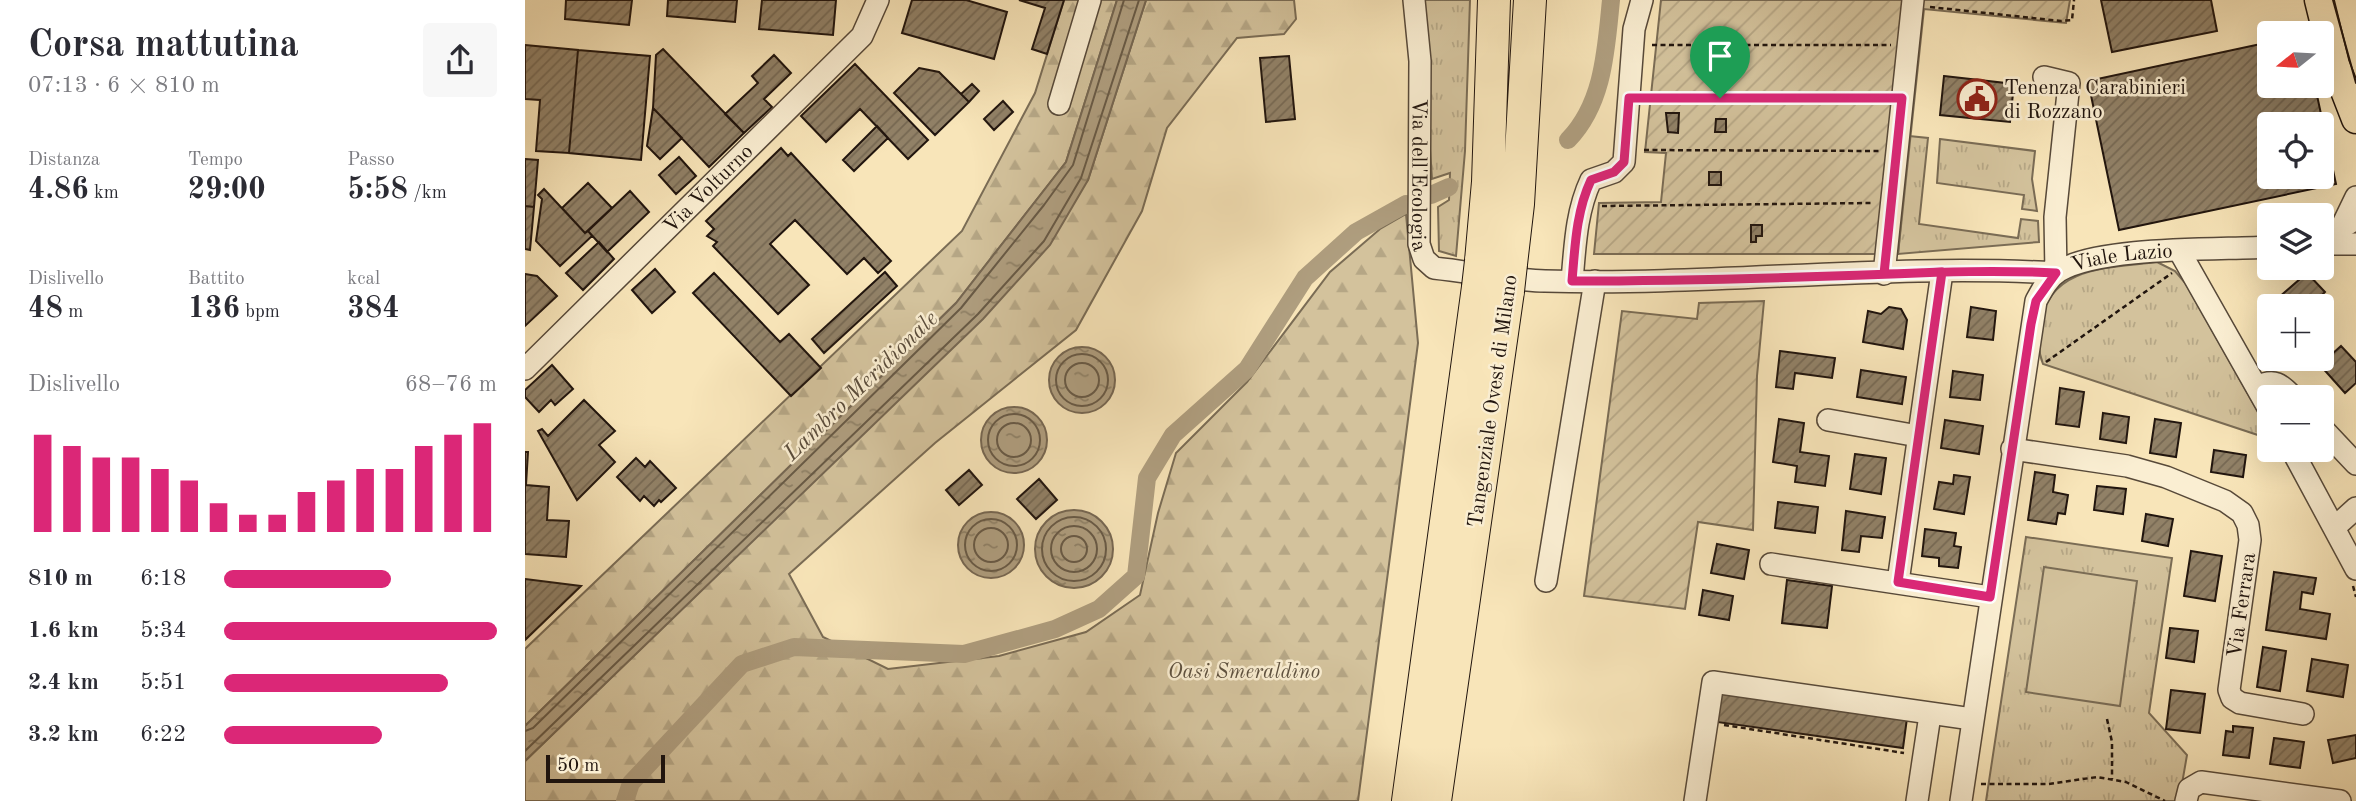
<!DOCTYPE html>
<html lang="it">
<head>
<meta charset="utf-8">
<style>
	body { margin:0; font-family:"Old Standard TT",serif; background:#f7f7f7; color:#2b2b33; height:100vh; display:flex; flex-direction:column; font-size:26px; white-space:nowrap }
	* { box-sizing:border-box; margin:0 }
	p { font-size:23px; color:#7c7c81 }
	.icon { flex:none; width:38px; height:38px; fill:none; stroke:currentColor; stroke-width:2; stroke-linecap:round; stroke-linejoin:round }
	.map { position:relative; flex:1; overflow:hidden }
	.details { display:flex; flex-direction:column; background:#fff; width:525px }
	.details>* { flex:none }
	.needle { width:46px; rotate:252deg }
	.controls { position:absolute; left:1732px; top:21px; display:grid; gap:14px }
	.controls a { display:grid; place-items:center; width:77px; height:77px; border-radius:7px; background:#fff; box-shadow:0 7px 28px #0002; font-size:35px }
	.scale { position:absolute; left:21px; bottom:18px; width:119px; box-sizing:border-box; padding-left:7px; border:4px solid #21150e; border-top:0; font-size:19px; line-height:24px; white-space:nowrap; color:#21150e; -webkit-text-stroke:5px #faeed2; paint-order:stroke }
	.pin { position:absolute; display:grid; place-items:center; width:60px; height:60px; color:#fff; margin:-72px -30px; border-radius:50% 50% 50% 0; rotate:-45deg; box-shadow:0 0 7px #0007 }
	.pin .icon { rotate:45deg }
	.round { display:grid; place-items:center; flex:none; width:74px; height:74px; border-radius:7px; background:#f7f7f7 }
	.head { display:flex; align-items:center; justify-content:space-between; height:119px; padding:0 28px }
	h1 { font-size:38px; font-weight:700; line-height:52px }
	.figures { display:grid; grid-template-columns:repeat(3,1fr); gap:10px; height:119px; padding:7px 28px }
	.figures div { display:grid; align-content:center }
	.figures b { font-size:30px; font-weight:700 }
	.figures small { font-size:19px; font-weight:400 }
	.figures p { font-size:19px }
	.chart { height:196px; padding:14px 28px }
	.chart p { display:flex; justify-content:space-between }
	.chart svg { width:100%; height:126px; margin-top:7px; stroke:#db2777; stroke-width:6 }
	ul { padding:0 28px; list-style:none; font-size:23px }
	li { display:grid; grid-template-columns:112px 84px 1fr; align-items:center; height:52px }
	li i { height:18px; border-radius:9px; background:#db2777 }
	main { display:flex; flex:1; min-height:0 }
	.map>svg:first-child { display:block }
</style>
</head>
<body>
<main>
<section class="details">
<div class="head"><div><h1>Corsa mattutina</h1><p>07:13 · 6 × 810 m</p></div><a class="round"><svg class="icon" aria-label="share" viewBox="0 0 24 24"><path d="M12 15V3M7 8l5-5 5 5M5 13v7h14v-7"/></svg></a></div>
<div class="figures">
<div><p>Distanza</p><b>4.86<small> km</small></b></div>
<div><p>Tempo</p><b>29:00</b></div>
<div><p>Passo</p><b>5:58<small> /km</small></b></div>
</div>
<div class="figures">
<div><p>Dislivello</p><b>48<small> m</small></b></div>
<div><p>Battito</p><b>136<small> bpm</small></b></div>
<div><p>kcal</p><b>384</b></div>
</div>
<div class="chart"><p><span>Dislivello</span>68–76 m</p>
<svg viewBox="0 0 160 44" preserveAspectRatio="none"><path d="M5 44V10M15 44V14M25 44V18M35 44V18M45 44V22M55 44V26M65 44V34M75 44V38M85 44V38M95 44V30M105 44V26M115 44V22M125 44V22M135 44V14M145 44V10M155 44V6"/></svg>
</div>
<ul>
<li><b>810 m</b>6:18<i style="width:61%"></i></li>
<li><b>1.6 km</b>5:34<i style="width:100%"></i></li>
<li><b>2.4 km</b>5:51<i style="width:82%"></i></li>
<li><b>3.2 km</b>6:22<i style="width:58%"></i></li>
</ul>
</section>
<div class="map">
<svg width="1831" height="801" viewBox="0 0 1831 801">
	<defs>
		<pattern id="grass-tufts" width="24" height="20" patternUnits="userSpaceOnUse" patternTransform="scale(1.75)"><rect width="24" height="20" fill="#d3c29c"/><path d="M3 7l-1-3M5 7V3M7 7l1-3M15 17l-1-3M17 17v-4M19 17l1-3" fill="none" stroke="#b5a685"/></pattern>
		<pattern id="forest-firs" width="22" height="20" patternUnits="userSpaceOnUse" patternTransform="scale(1.75)"><rect width="22" height="20" fill="#d3c29c"/><path d="M5 1l3.5 6h-7zM16 11l3.5 6h-7z" fill="#b5a685"/></pattern>
		<pattern id="garden-furrows" width="10" height="10" patternUnits="userSpaceOnUse" patternTransform="scale(1.75)"><rect width="10" height="10" fill="#d3c29c"/><path d="M-1 1l2-2M0 10L10 0M9 11l2-2" fill="none" stroke="#b5a685"/></pattern>
		<pattern id="water-ripples" width="26" height="14" patternUnits="userSpaceOnUse" patternTransform="scale(1.75)"><rect width="26" height="14" fill="#af9e7f"/><path d="M2 4q2-2 4 0t4 0M15 11q2-2 4 0t4 0" fill="none" stroke="#8e8066"/></pattern>
		<pattern id="building-hatch" width="6" height="6" patternUnits="userSpaceOnUse" patternTransform="scale(1.75)"><rect width="6" height="6" fill="#918167"/><path d="M-1 1l2-2M0 6l6-6M5 7l2-2" fill="none" stroke="#766853"/></pattern>
	</defs>
	<rect width="100%" height="100%" fill="#f8e5b9"/>
	<filter id="stains"><feTurbulence type="fractalNoise" baseFrequency=".00286" numOctaves="4"/><feColorMatrix values="0 0 0 0 .2 0 0 0 0 .09 0 0 0 0 .02 0 0 0 .5 -.17"/></filter>
	<radialGradient id="worn" r=".72"><stop offset=".6" stop-color="#630" stop-opacity="0"/><stop offset="1" stop-color="#630" stop-opacity=".3"/></radialGradient>
	<path fill="url(#grass-tufts)" stroke="#7a6c55" stroke-width="2" d="M895,0H945L940,151L931,256L914,251L913,207L924,200L925,173L907,179Z
		M1384,136L1403,138L1394,224L1493,238L1496,219L1513,221L1514,242L1373,254Z
		M1415,139L1510,151L1507,179L1512,211L1497,209L1499,195L1412,183Z
		M1632,262L1650,271L1661,284L1745,433V439L1518,364C1512,349 1514,338 1516,322C1525,265 1587,268 1632,262Z
		M1501,537L1647,558L1624,713L1662,755L1654,801H1461Z"/>
	<path fill="url(#forest-firs)" stroke="#7a6c55" stroke-width="2" d="M539,0H592L541,162L431,303L0,726V649L437,231L510,93Z
		M621,0H769L771,19L759,34L712,38L642,128L617,211L551,330L410,443L264,574L298,637L363,669L474,656L561,632L615,595L633,513L651,453L722,382L805,272L855,229L881,214L893,343L833,801H0V761L262,507L563,180Z"/>
	<path fill="url(#garden-furrows)" stroke="#7a6c55" stroke-width="2" d="M1136,0H1545L1541,23L1399,9L1373,254H1069L1074,203L1136,202L1141,153L1120,152Z
		M1239,301L1232,376L1228,530L1173,522L1160,609L1059,596L1097,311L1172,319L1174,303Z"/>
	<path fill="#d3c29c" stroke="#7a6c55" stroke-width="2" d="M1519,567L1612,581L1595,706L1501,692Z"/>
	<path fill="url(#water-ripples)" stroke="#766752" stroke-width="2" d="M592,0H621L563,180L525,245L458,319L0,761V726L431,303L541,162Z
		M524 380a33 33 0 1 1 66 0a33 33 0 1 1-66 0Z
		M456 440a33 33 0 1 1 66 0a33 33 0 1 1-66 0Z
		M510 549a39 39 0 1 1 78 0a39 39 0 1 1-78 0Z
		M433 545a33 33 0 1 1 66 0a33 33 0 1 1-66 0Z"/>
	<g fill="none" stroke-linecap="round" stroke-linejoin="round">
		<path stroke="#685a46" stroke-width="2" d="M531 380a26 26 0 1 1 52 0a26 26 0 1 1-52 0Z
			M540 380a17 17 0 1 1 34 0a17 17 0 1 1-34 0Z
			M463 440a26 26 0 1 1 52 0a26 26 0 1 1-52 0Z
			M472 440a17 17 0 1 1 34 0a17 17 0 1 1-34 0Z
			M517 549a32 32 0 1 1 64 0a32 32 0 1 1-64 0Z
			M440 545a26 26 0 1 1 52 0a26 26 0 1 1-52 0Z
			M526 549a23 23 0 1 1 46 0a23 23 0 1 1-46 0Z
			M449 545a17 17 0 1 1 34 0a17 17 0 1 1-34 0Z
			M536 549a13 13 0 1 1 26 0a13 13 0 1 1-26 0Z
			M0,731L8,728L436,308L519,205L548,165L599,0
			M0,751L453,314L519,241L556,178L614,0"/>
		<path stroke="#af9e7f" stroke-width="18" d="M1043,140C1079,103 1081,49 1086,0
			M906,195L924,187
			M100,801L106,783L217,664L269,647L439,654L530,629L574,609L611,576L622,478L648,435L722,369L780,278L831,232L881,204"/>
	</g>
	<path fill="url(#building-hatch)" stroke="#21150e" stroke-width="2" fill-rule="evenodd" d="M41,0H107L104,25L40,19Z
		M143,0H212L210,22L142,16Z
		M237,0H311L308,35L234,29Z
		M387,0H441L482,12L469,59L377,33Z
		M494,0H539L522,54L507,49L520,8Z
		M1576,0H1686L1692,31L1587,52Z
		M1745,42V86H1790L1811,184L1594,230L1563,81ZM1745,124H1797V177H1745Z
		M0,45L53,50L44,153L11,151L15,100L0,99Z
		M138,49L219,133L184,167L128,108L131,55Z
		M53,50L125,56L116,160L44,153Z
		M249,55L266,73L239,99L247,107L219,133L200,114L233,83L227,76Z
		M764,56L770,119L741,122L735,58Z
		M330,64L403,140L383,159L335,109L301,142L276,116Z
		M394,68L414,72L444,102L410,135L369,93Z
		M1419,76L1489,84L1485,122L1415,115Z
		M447,84L454,91L444,102L436,94Z
		M478,101L488,112L469,130L459,119Z
		M128,108L157,138L135,159L122,146Z
		M1141,113H1154L1153,133L1143,132Z
		M1191,119H1201V132H1190Z
		M352,126L363,138L329,171L318,160Z
		M256,148L263,156L266,153L366,261L353,273L339,258L322,274L270,220L245,244L284,285L253,314L188,246L192,242L182,236L189,229L181,221Z
		M154,157L171,176L151,194L134,175Z
		M0,159L13,160L9,207L0,206Z
		M1184,172H1196V185H1184Z
		M63,183L87,208L60,233L37,208Z
		M19,189L60,233L63,231L67,236L35,266L11,241L17,199L13,195Z
		M105,191L124,212L82,252L63,231Z
		M0,206L9,207L5,250L0,249Z
		M1226,225H1237V236H1231V242H1226Z
		M74,242L89,259L58,290L41,273Z
		M130,269L150,292L127,313L107,290Z
		M360,272L372,286L299,353L287,339Z
		M189,273L255,342L264,334L296,368L266,396L168,293Z
		M1782,273L1800,292L1786,306L1745,305Z
		M0,274L12,276L32,296L0,326Z
		M1364,307L1376,309L1382,320L1378,349L1338,342L1343,311L1356,314Z
		M1446,307L1471,311L1468,340L1442,337Z
		M1816,346L1831,362V383L1820,393L1795,365Z
		M1255,351L1310,358L1307,378L1270,373L1268,389L1251,387Z
		M27,365L48,389L30,405L26,400L14,412L0,397V390Z
		M1336,370L1381,377L1377,404L1332,397Z
		M1428,371L1458,375L1455,400L1425,397Z
		M1535,388L1559,392L1554,427L1531,424Z
		M59,400L90,431L74,445L90,462L52,500L13,431L17,429L23,436Z
		M1578,413L1604,417L1601,443L1575,439Z
		M1254,419L1279,423L1275,452L1304,456L1300,486L1270,482L1272,466L1248,462Z
		M1630,419L1656,423L1651,457L1625,453Z
		M1420,420L1458,426L1454,454L1416,448Z
		M1689,450L1721,455L1718,477L1686,472Z
		M0,452H3L1,485L24,487L22,520L44,521L41,557L0,554Z
		M1330,454L1361,458L1356,494L1325,489Z
		M111,458L120,467L125,461L151,488L136,502L134,500L129,506L119,496L115,501L92,477Z
		M444,470L457,485L434,505L421,490Z
		M1510,472L1530,475L1528,492L1543,495L1540,514L1533,513L1531,524L1503,520Z
		M1429,475L1445,477L1439,514L1409,509L1414,482L1428,484Z
		M514,479L532,500L511,519L492,499Z
		M1572,486L1601,489L1598,514L1569,510Z
		M1253,502L1293,507L1290,533L1250,528Z
		M1321,511L1360,517L1357,538L1336,536L1334,552L1317,550Z
		M1621,514L1648,519L1643,546L1617,541Z
		M1400,529L1431,533L1429,546L1436,547L1433,568L1414,566V558L1397,556Z
		M1192,544L1224,550L1219,579L1186,573Z
		M1666,551L1697,556L1690,601L1659,596Z
		M1749,572L1791,578L1788,594L1777,592L1775,609L1805,614L1801,639L1741,630Z
		M0,579L56,586L0,640Z
		M1262,580L1307,586L1302,628L1257,623Z
		M1178,590L1208,596L1204,620L1174,615Z
		M1645,628L1673,631L1669,662L1641,658Z
		M1738,647L1761,651L1755,691L1732,687Z
		M1787,659L1823,665L1818,697L1782,691Z
		M1646,690L1680,694L1675,733L1641,729Z
		M1196,693L1382,718L1378,748L1192,722Z
		M1708,726L1728,728L1724,758L1698,755L1701,731L1708,732Z
		M1831,735V758L1808,763L1803,740Z
		M1749,738L1779,742L1775,768L1745,764Z"/>
	<g fill="none" stroke-linecap="round" stroke-linejoin="round">
		<g stroke="#574939" stroke-width="24">
			<g id="minor">
				<path id="s1" d="M889,0L895,61L894,244L899,259L909,268C946,272 984,280 1020,281C1191,286 1361,263 1531,273L1530,217L1544,83L1519,77"/>
				<path d="M534,104L565,0"/>
				<path d="M1816,228L1831,197"/>
				<path d="M1797,240L1831,219"/>
				<path d="M1797,244H1831"/>
				<path d="M1655,252L1745,411"/>
				<path d="M1359,274L1388,0"/>
				<path d="M1047,281C1050,247 1051,212 1066,180L1089,172L1099,162L1109,29L1117,0"/>
				<path id="s2" d="M0,369L337,36L353,0"/>
				<path d="M1732,387C1749,378 1756,384 1768,397"/>
				<path d="M1303,420L1393,436"/>
				<path d="M1797,428L1831,464"/>
				<path d="M1487,449L1602,466L1641,477L1700,501L1717,513L1723,525L1725,540L1704,690L1707,698L1715,703L1778,714"/>
				<path d="M1767,450L1831,569"/>
				<path d="M1810,527L1831,508"/>
				<path d="M1246,564L1465,597"/>
				<path d="M1021,581L1070,281"/>
				<path d="M1373,582L1417,272"/>
				<path d="M1170,801L1188,682L1447,719"/>
				<path d="M1392,801L1405,715"/>
				<path id="s3" d="M1436,801L1511,301C1517,290 1523,278 1534,271C1576,246 1693,250 1745,247"/>
				<path d="M1661,801L1664,789L1676,782L1815,801"/>
			</g>
		</g>
		<g stroke="#21150e" stroke-width="31">
			<path id="major" d="M1794,0L1810,65L1831,119"/>
		</g>
		<g stroke="#21150e" stroke-width="34">
			<path id="highway" d="M956,261L963,182L969,0
				M986,264L993,204L1005,0
				M883,801L953,287
				M910,801L983,291"/>
		</g>
		<path stroke="#21150e" stroke-width="2.5" stroke-dasharray="5 3.5" stroke-linecap="butt" d="M1405,7L1536,21L1547,20L1549,0
			M1127,45H1366
			M1122,98H1360
			M1119,150L1354,151
			M1077,206L1347,203
			M1521,362L1647,273
			M1828,586L1831,597
			M1582,719L1587,742V779
			M1199,725L1379,753
			M1456,784H1524L1572,777L1601,782L1640,801"/>
		<use href="#minor" stroke="#faeed2" stroke-width="21"/>
		<use href="#major" stroke="#f8e5b9" stroke-width="28"/>
		<use href="#highway" stroke="#f8e5b9" stroke-width="32"/>
		<path stroke="#21150e" stroke-width="2" d="M1808,0L1831,83"/>
		<g stroke="#21150e" stroke-width="34" stroke-linecap="butt">
			<path id="highway-bridge" d="M953,287L956,261
				M983,291L986,264"/>
		</g>
		<use href="#highway-bridge" stroke="#f8e5b9" stroke-width="32"/>
	</g>
	<g fill="none" stroke-linecap="round" stroke-linejoin="round">
		<g stroke="#fff" stroke-width="14">
			<path id="route" d="M1195,98H1104L1099,162L1089,172L1066,180C1051,212 1050,247 1047,281C1170,281 1294,277 1417,272L1373,582L1465,597L1506,324L1511,301L1531,273C1474,270 1416,272 1359,274L1377,98H1195"/>
		</g>
		<use href="#route" stroke="#db2777" stroke-width="9"/>
	</g>
	<defs>
		<g id="civic-ring" transform="scale(2.0125)"><circle r="9.5" fill="#faeed2" stroke="#8f2418" stroke-width="1.5"/><path d="M-.6-6.5H3V-4.5H.6V-3L4-1V1h2V6H-6V1h2V-1L-.6-3ZM-1.2 2.5V6h2.4V2.5Z" fill="#8f2418"/></g>
	</defs>
	<g fill-rule="evenodd">
		<use href="#civic-ring" x="1452" y="99"/>
	</g>
	<g text-anchor="middle" stroke-width="5" stroke-linejoin="round" paint-order="stroke">
		<g font-size="21" fill="#21150e" stroke="#faeed2" text-anchor="start">
			<text x="1479" y="94">Tenenza Carabinieri<tspan x="1479" dy="24">di Rozzano</tspan></text>
		</g>
		<g font-size="21" fill="#21150e" stroke="#faeed2">
			<text dy="7" stroke="none"><textPath href="#s1" startOffset="175">Via dell'Ecologia</textPath></text>
			<text dy="7" stroke="none"><textPath href="#s2" startOffset="257">Via Volturno</textPath></text>
			<text dy="7" stroke="none"><textPath href="#s3" startOffset="609">Viale Lazio</textPath></text>
			<text transform="translate(967 401) rotate(-82)" y="7">Tangenziale Ovest di Milano</text>
			<text transform="translate(1716 605) rotate(-82)" y="7">Via Ferrara</text>
		</g>
		<g font-size="21" font-style="italic" fill="#5f5240" stroke="#faeed2">
			<text x="719" y="678">Oasi Smeraldino</text>
		</g>
		<g font-size="23" font-style="italic" fill="#5a4c3b" stroke="#faeed2">
			<text transform="translate(335 385) rotate(-44)" y="8">Lambro Meridionale</text>
		</g>
	</g>
	<rect width="100%" height="100%" filter="url(#stains)"/>
	<rect width="100%" height="100%" fill="url(#worn)"/>
</svg>
<div class="controls">
<a><svg class="needle" viewBox="-14 -14 28 28"><path d="M0-13l5 13h-10z" fill="#e53935"/><path d="M0 13l5-13h-10z" fill="#7c7c81"/></svg></a>
<a><svg class="icon" aria-label="locate" viewBox="0 0 24 24"><circle cx="12" cy="12" r="6"/><path d="M12 2v4M12 18v4M2 12h4M18 12h4"/></svg></a>
<a><svg class="icon" aria-label="layers" viewBox="0 0 24 24"><path d="M12 4l9 5-9 5-9-5zM3 14l9 5 9-5"/></svg></a>
<a>+</a>
<a>−</a>
</div>
<div class="scale">50 m</div>
<div class="pin" style="left:1195px;top:98px;background:#1e9e55"><svg class="icon" aria-label="arrive" viewBox="0 0 24 24"><path d="M6 21V4h12l-3 4 3 4H6"/></svg></div>
</div>
</main>
</body>
</html>
